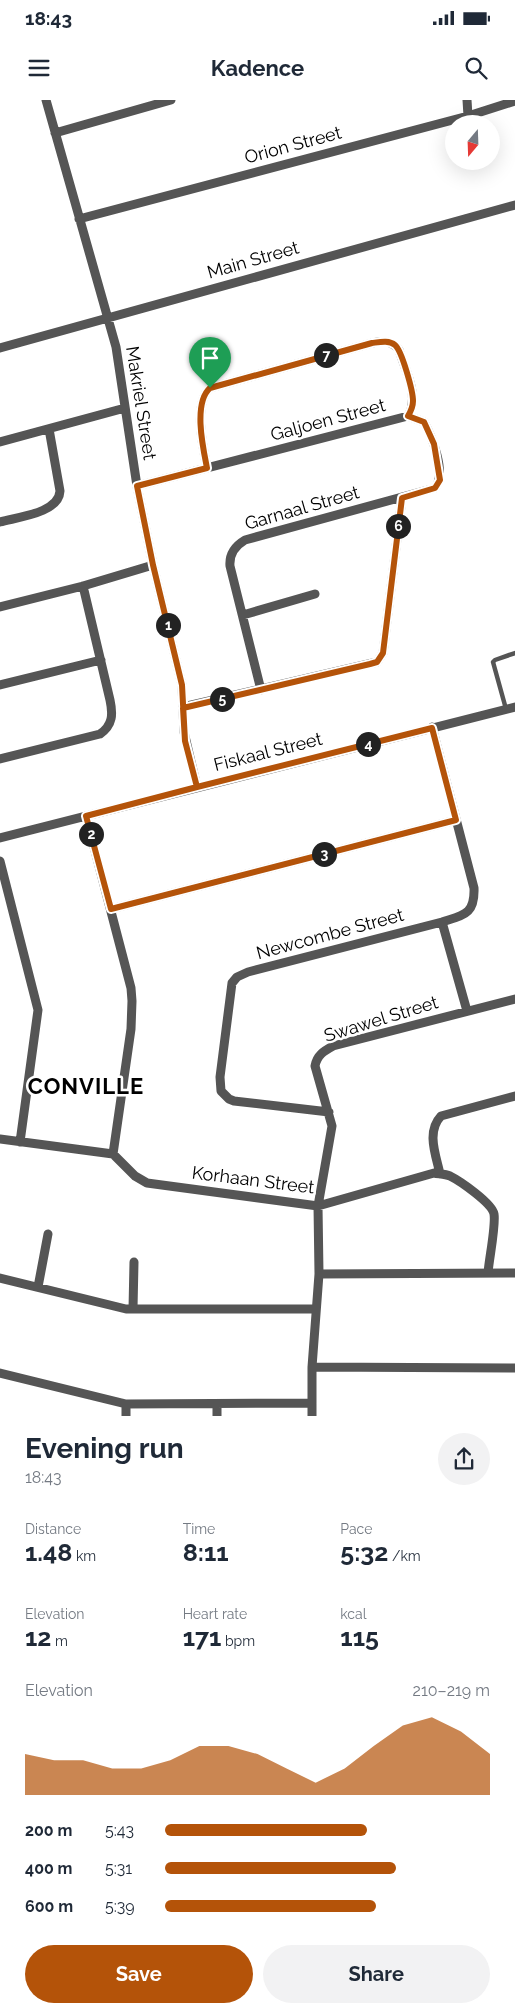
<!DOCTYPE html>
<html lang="en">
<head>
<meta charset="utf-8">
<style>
	body { margin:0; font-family:Raleway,sans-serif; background:#f2f2f3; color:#1f2937; height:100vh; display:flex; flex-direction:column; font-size:19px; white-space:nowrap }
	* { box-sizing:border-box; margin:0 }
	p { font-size:16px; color:#747a83 }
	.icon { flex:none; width:28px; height:28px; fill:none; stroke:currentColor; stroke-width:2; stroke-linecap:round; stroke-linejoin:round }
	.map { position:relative; height:1316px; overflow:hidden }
	.details { display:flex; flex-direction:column; background:#fff; flex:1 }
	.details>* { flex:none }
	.needle { width:32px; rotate:199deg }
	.controls { position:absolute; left:445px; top:15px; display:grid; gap:10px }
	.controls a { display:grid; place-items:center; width:55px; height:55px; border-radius:50%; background:#fff; box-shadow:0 5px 20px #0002; font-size:25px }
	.pin { position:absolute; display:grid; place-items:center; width:42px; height:42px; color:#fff; margin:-51px -21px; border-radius:50% 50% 50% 0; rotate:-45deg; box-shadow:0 0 5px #0007 }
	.pin .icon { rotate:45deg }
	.km { position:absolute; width:25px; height:25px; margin:-12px; border-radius:50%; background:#222; color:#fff; font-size:14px; line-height:25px; text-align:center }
	.round { display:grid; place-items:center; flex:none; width:52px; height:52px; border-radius:26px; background:#f2f2f3 }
	.head { display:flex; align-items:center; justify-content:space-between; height:85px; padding:0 25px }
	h1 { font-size:28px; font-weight:700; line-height:38px }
	.figures { display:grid; grid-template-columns:repeat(3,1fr); gap:8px; height:85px; padding:5px 25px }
	.figures div { display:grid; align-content:center }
	.figures b { font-size:25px; font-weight:700 }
	.figures small { font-size:14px; font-weight:400 }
	.figures p { font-size:14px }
	.chart { height:140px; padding:10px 25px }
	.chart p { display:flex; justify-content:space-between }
	.chart svg { width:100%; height:90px; margin-top:5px; fill:#b45309; opacity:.7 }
	.action { display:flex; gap:10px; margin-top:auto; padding:10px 25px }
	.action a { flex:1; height:58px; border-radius:30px; background:#b45309; color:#fff; font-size:20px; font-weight:700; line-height:58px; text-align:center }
	.action a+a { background:#f2f2f3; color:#1f2937 }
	ul { padding:0 25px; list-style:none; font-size:16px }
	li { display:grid; grid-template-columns:80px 60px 1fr; align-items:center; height:38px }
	li i { height:12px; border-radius:6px; background:#b45309 }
	.status { display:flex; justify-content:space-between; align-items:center; height:35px; padding:0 25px; background:#fff; direction:ltr }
	.status svg { height:14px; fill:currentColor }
	header { display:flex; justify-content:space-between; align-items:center; height:65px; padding:0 25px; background:#fff; font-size:22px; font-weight:700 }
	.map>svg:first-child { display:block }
</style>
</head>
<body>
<div class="status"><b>18:43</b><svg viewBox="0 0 49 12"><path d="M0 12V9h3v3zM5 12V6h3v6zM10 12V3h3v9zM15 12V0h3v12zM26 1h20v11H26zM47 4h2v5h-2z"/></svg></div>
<header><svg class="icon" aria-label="menu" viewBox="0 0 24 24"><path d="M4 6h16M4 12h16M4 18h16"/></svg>Kadence<svg class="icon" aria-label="search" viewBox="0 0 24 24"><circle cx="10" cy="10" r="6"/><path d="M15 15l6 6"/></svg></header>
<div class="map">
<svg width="515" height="1316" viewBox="0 0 515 1316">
	<rect width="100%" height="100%" fill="#fff"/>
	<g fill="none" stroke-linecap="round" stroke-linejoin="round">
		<path stroke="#555" stroke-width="4.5" d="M506,609L493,562L495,560L515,553"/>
		<path stroke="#555" stroke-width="9" d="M46,0L116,247L137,386L153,465L182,585L184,632L197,687
			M467,0L468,16
			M55,33L171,0
			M79,119L468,16L515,1
			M0,248L515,105
			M0,342L125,308
			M137,386L408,316C420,297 405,269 399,250C392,240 382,241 372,243L210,288C193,303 203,348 207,368
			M0,422C18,417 59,413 60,391L49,329
			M0,507L83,486L153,465
			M243,515L315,494
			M0,585L101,560
			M261,590L230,466C229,454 235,446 245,440L435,388C447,373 432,337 424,322L408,316
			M183,607L377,562L383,553L402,398
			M0,659L100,634C113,625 113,614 110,600L83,486
			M86,716L131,888L132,901L131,929L113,1054
			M0,738L515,607
			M0,761L38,910L20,1042
			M111,809L456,720
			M442,822L467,911
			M329,1012L234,1001L229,999L221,991L220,977L232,883L237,877L248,872L442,822C463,815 475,815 474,788L432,627
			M0,1039L113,1054L135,1076L147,1083L318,1106L434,1073C439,1074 445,1074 450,1076C460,1081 492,1103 494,1114C496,1126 489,1159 488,1173
			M440,1074C436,1055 426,1032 441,1016L515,996
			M319,1174L515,1173
			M0,1178L126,1209H316
			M38,1187L48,1134
			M133,1209L134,1162
			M312,1267L515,1268
			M0,1273L126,1304L312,1303
			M217,1304V1316
			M126,1316V1304
			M312,1316V1267L319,1174L318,1106L332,1026L315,966C317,955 324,951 333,946L515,899"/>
	</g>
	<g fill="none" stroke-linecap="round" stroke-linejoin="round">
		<g stroke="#fff" stroke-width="10">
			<path id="route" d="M210,288C193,303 203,348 207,368L137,386L153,465L182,585L185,641L197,687L86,716L111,809L456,720L432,628L197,687L185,641L183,608L370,564L377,562L383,553L402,398L435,388L440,380L434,344L424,322L408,316C411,311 413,307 413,301C413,291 402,251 395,245C389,240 380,242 372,243L210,288"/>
		</g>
		<use href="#route" stroke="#b45309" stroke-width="6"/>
	</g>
	<g text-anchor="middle" stroke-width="5" stroke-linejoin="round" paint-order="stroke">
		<g font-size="18" fill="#000" stroke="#fff">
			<text transform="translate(293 45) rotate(-15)" y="6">Orion Street</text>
			<text transform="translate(253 160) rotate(-16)" y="6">Main Street</text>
			<text transform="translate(141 303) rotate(81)" y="6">Makriel Street</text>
			<text transform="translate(328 320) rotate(-15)" y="6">Galjoen Street</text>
			<text transform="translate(302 408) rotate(-16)" y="6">Garnaal Street</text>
			<text transform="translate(268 652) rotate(-14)" y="6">Fiskaal Street</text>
			<text transform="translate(330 834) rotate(-15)" y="6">Newcombe Street</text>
			<text transform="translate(381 919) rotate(-17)" y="6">Swawel Street</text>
			<text transform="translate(253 1080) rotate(7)" y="6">Korhaan Street</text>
		</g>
		<g font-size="22" font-weight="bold" letter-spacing="1" fill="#000" stroke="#fff">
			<text x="86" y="994">CONVILLE</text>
		</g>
	</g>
</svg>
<div class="controls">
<a><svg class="needle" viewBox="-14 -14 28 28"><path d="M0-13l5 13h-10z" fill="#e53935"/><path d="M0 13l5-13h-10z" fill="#747a83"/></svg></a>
</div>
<div class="pin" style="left:210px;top:288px;background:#1e9e55"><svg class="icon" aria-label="arrive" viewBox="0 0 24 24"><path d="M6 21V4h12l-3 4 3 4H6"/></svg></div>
<b class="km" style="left:168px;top:525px">1</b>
<b class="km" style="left:91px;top:734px">2</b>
<b class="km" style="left:324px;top:754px">3</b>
<b class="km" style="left:368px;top:644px">4</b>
<b class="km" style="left:222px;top:599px">5</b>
<b class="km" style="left:398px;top:426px">6</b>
<b class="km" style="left:326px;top:255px">7</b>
</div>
<section class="details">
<div class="head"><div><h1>Evening run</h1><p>18:43</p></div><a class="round"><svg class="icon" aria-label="share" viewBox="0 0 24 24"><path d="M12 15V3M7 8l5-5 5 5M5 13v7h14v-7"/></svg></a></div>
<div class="figures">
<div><p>Distance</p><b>1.48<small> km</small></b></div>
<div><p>Time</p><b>8:11</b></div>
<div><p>Pace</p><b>5:32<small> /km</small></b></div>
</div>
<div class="figures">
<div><p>Elevation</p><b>12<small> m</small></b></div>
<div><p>Heart rate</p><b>171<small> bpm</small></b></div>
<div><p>kcal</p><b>115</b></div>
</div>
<div class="chart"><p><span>Elevation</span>210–219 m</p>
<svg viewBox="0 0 160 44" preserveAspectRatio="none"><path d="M0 44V24L10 27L20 27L30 31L40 31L50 27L60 20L70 20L80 24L90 31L100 38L110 31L120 20L130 10L140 6L150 13L160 24V44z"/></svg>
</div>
<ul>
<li><b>200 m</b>5:43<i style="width:62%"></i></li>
<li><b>400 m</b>5:31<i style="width:71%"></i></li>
<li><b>600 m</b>5:39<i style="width:65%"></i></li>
</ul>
<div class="action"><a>Save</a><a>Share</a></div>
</section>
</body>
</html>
